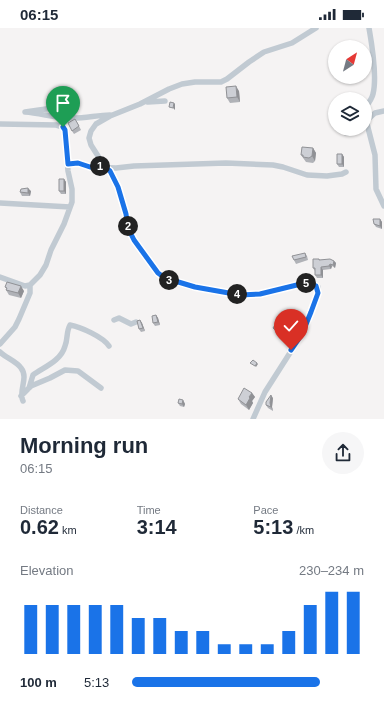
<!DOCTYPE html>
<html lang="en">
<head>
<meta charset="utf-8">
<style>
	body { margin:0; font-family:Arial,sans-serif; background:#f6f6f7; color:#1f2937; height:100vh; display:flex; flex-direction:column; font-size:15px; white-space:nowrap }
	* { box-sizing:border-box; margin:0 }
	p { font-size:13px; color:#747a83 }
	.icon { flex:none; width:22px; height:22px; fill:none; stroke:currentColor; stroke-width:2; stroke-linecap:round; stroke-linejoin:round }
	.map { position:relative; height:391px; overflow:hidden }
	.side { display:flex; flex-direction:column; background:#fff; flex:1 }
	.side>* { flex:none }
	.needle { width:26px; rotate:36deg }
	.controls { position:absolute; left:328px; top:12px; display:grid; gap:8px }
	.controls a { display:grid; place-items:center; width:44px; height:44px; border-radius:50%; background:#fff; box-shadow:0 1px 3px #0004; font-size:20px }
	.pin { position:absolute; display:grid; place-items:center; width:34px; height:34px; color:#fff; margin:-41px -17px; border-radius:50% 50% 50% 0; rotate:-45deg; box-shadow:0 0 4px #0007 }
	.pin .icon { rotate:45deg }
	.km { position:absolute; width:20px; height:20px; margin:-10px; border-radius:50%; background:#222; color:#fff; font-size:11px; line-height:20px; text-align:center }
	.round { display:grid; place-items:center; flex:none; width:42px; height:42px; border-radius:21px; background:#f6f6f7 }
	.headline { display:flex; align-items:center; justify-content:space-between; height:68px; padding:0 20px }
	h1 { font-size:22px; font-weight:700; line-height:30px }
	.metrics { display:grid; grid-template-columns:repeat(3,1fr); gap:6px; height:68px; padding:4px 20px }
	.metrics div { display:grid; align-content:center }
	.metrics b { font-size:20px; font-weight:700 }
	.metrics small { font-size:11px; font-weight:400 }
	.metrics p { font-size:11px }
	.chart { height:112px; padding:8px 20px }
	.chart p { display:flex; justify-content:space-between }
	.chart svg { width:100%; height:72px; margin-top:4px; stroke:#1a73e8; stroke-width:6 }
	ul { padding:0 20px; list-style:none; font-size:13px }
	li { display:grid; grid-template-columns:64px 48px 1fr; align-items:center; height:30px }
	li i { height:10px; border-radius:5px; background:#1a73e8 }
	.status { display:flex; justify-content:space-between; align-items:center; height:28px; padding:0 20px; background:#fff; direction:ltr }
	.status svg { height:11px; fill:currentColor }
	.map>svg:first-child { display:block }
</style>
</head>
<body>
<div class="status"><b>06:15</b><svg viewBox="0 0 49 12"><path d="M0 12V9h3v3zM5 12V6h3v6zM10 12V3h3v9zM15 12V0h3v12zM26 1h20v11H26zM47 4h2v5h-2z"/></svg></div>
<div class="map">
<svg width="384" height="391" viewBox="0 0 384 391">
	<rect width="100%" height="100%" fill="#f5f3f3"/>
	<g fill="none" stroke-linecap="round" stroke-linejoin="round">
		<path stroke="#c1cad2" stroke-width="5.5" d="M148,74L165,73
			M53,80L25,84C40,85 55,90 69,90C83,91 97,87 110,87
			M365,80C368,76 372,71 373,66C377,50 372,17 369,0
			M365,88L375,127L376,161L384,178
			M366,93L375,85L384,83
			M0,96L56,97L63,99L65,102L68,143L72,161V174L64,196L51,222L46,237L40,247L30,257V265L19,291L15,299L0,316
			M68,136L78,135L90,139L116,140L134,138L226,135L273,137L283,139L307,147L327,148L342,146L346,144
			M0,175L70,179
			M0,249L25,258L30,257
			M114,292L119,290L131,296L136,294
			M0,324C6,330 16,333 21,340C29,350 18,363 23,373
			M29,360L33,347C44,339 61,333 65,318C68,311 66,304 70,297C81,299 103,309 109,318
			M21,368L31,358L50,350L65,342L78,343L101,360
			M253,391L265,364L302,306L318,265V259L314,257L305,255L260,266L240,267L195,259L165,250L158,245L134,212L128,200L126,186L118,159L110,143L105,139L91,117L89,110L91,103L96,96L110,88L140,76L169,61L182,56L195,54H221L227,51L249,34L264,24L292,15L316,0"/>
	</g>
	<path fill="#b0b2b7" d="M239,63L240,74L230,75L227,70Z
		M62,79L64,82V86L56,85L54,81Z
		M77,94L81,102L74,106L72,103Z
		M349,101L351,105V108H345L343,105Z
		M313,120L316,125L315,133L313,135L306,134L301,127Z
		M342,126L344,129V139H339L337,136Z
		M64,151L66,154V166H61L59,163Z
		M31,163L30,168H22L20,164Z
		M380,191L382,194V201L376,199L374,196Z
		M305,225L307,228L308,232L296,236L294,232Z
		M319,231L320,232L334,233L336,235L335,240L332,238L331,241L323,242V250H317L315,247V243L313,240Z
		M5,259L24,263L21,270L9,267L6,262L7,261Z
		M156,287L158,290L160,297L155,298L153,295Z
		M140,292L142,295L145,303L141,304L139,301Z
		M299,299L289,315L277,305L273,300Z
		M252,365L255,369L252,373L253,375L249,382L241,376L238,371Z
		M273,370L272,379L273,383L268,380L266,377Z
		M183,372L185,376L184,379L180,378L178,375Z"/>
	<path fill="#909195" d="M236,58L239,63L240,74L237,69Z
		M174,75L175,76V82L173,80Z
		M62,79L64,82V86L62,82Z
		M349,101L351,105V108L349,105Z
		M313,120L316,125L315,133L312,128Z
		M342,126L344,129V139L342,136Z
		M64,151L66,154V166L64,163Z
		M28,160L31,163L30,168L28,165Z
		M380,191L382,194V201L380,198Z
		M334,233L336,235L335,240L333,237Z
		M330,236L332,238L331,241L329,238Z
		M321,239L323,242V250L321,247Z
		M21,258L24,263L21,270L18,265Z
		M156,287L158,290L160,297L158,294Z
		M140,292L142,295L145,303L143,300Z
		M296,294L299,299L289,315L285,310Z
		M257,335L258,336L256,339L255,338Z
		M252,365L255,369L252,373L253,375L249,382L246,377L249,369Z
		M271,367L273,370L272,379L273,383L271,379L270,375Z
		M183,372L185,376L184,379L182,376Z"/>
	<path fill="#cdcfd5" stroke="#909195" d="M236,58L237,69L227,70L226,59Z
		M345,68H352L353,71H346Z
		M170,74L174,75L173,80L169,79Z
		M55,78L62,79V82L54,81Z
		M75,91L79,98L72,103L68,95Z
		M342,101H349V105H343Z
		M302,119L313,120L312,128L309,130L303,129V127H301Z
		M337,126H342V136H337Z
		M59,151H64V163H59Z
		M28,160V165L20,164L21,161Z
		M373,191H380V198L374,196Z
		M305,225L306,229L294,232L292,228Z
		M313,231H319V232L330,231L334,233L333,237L330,236L329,238L321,239V247H315V240H313Z
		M7,254L21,258L18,265L6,262L7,260L5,259Z
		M156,287L158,294L153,295L152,288Z
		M281,288L288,291V289L296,294L285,310L273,300Z
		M140,292L143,300L139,301L137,293Z
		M253,332L257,335L255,338L250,335Z
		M244,360L252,365L249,369L250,370L246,377L238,371Z
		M271,367L270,375L271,379L266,377V374Z
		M179,371L183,372L182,376L178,375Z"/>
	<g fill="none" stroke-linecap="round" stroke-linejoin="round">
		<g stroke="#fff" stroke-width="8">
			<path id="route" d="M63,99L65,102L68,136L78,135L90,139L102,138L105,139L110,143L118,159L126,186L128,200L134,212L158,245L165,250L195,259L240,267L260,266L305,255L316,258L318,265L311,284L302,306L291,322"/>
		</g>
		<use href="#route" stroke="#1a73e8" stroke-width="5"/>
	</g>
</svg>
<div class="controls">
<a><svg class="needle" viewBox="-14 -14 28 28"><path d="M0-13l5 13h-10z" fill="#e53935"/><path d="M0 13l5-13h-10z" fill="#747a83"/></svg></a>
<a><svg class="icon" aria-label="layers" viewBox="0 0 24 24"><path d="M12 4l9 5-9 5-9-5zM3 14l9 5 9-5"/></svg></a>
</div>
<div class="pin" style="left:63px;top:99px;background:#1e9e55"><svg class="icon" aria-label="arrive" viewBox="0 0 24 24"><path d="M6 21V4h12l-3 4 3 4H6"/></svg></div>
<div class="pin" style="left:291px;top:322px;background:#d93025"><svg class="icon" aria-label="check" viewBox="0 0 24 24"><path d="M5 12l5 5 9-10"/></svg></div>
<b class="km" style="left:100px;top:138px">1</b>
<b class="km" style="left:128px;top:198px">2</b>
<b class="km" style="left:169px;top:252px">3</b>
<b class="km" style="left:237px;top:266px">4</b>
<b class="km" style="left:306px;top:255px">5</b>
</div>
<section class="side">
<div class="headline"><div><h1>Morning run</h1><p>06:15</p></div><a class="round"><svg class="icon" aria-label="share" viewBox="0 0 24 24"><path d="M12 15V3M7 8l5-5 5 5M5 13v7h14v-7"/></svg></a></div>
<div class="metrics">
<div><p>Distance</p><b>0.62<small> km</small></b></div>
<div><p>Time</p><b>3:14</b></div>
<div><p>Pace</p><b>5:13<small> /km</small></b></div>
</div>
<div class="chart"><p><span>Elevation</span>230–234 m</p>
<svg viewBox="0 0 160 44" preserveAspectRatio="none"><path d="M5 44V14M15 44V14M25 44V14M35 44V14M45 44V14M55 44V22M65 44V22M75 44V30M85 44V30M95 44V38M105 44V38M115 44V38M125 44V30M135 44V14M145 44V6M155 44V6"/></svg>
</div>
<ul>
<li><b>100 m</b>5:13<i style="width:81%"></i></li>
</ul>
</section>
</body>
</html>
